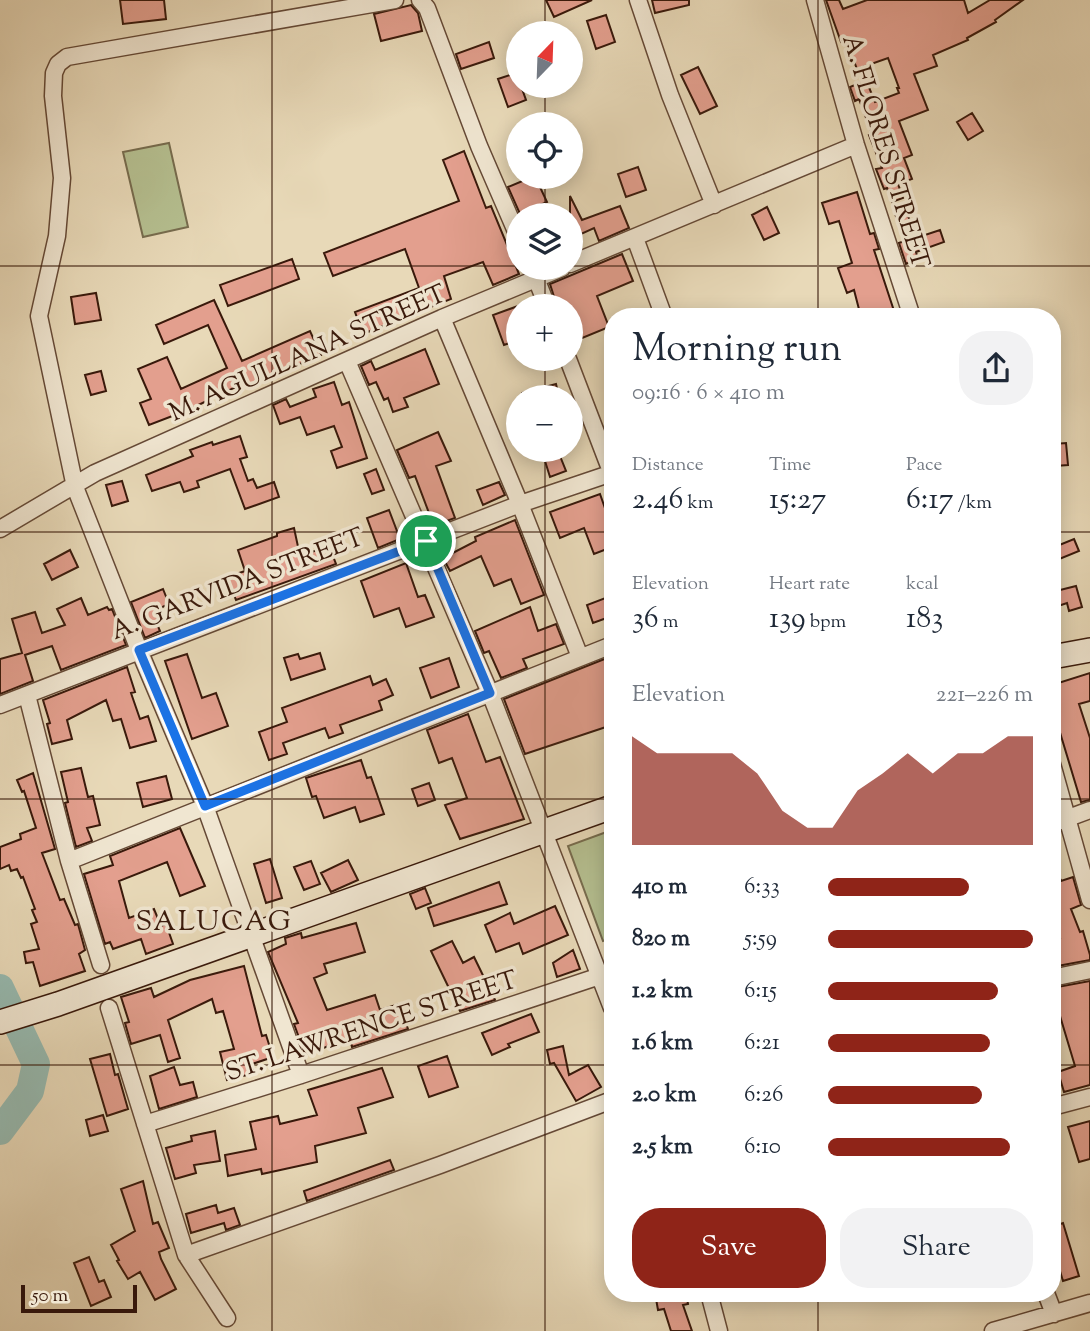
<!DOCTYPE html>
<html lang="en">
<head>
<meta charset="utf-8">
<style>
	body { margin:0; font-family:"Sorts Mill Goudy",serif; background:#f2f2f3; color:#1f2937; height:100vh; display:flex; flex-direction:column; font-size:26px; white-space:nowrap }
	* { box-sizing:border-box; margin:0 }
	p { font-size:23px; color:#747a83 }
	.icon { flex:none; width:38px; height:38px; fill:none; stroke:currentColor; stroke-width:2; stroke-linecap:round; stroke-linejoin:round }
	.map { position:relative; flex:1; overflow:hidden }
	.side { position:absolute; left:604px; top:308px; width:457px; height:994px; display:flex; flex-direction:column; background:#fff; border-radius:28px; box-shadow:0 4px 18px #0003 }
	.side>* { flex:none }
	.needle { width:46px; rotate:23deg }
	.fabs { position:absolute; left:506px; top:21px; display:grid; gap:14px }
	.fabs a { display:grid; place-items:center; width:77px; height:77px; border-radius:50%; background:#fff; box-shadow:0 4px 18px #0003; font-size:35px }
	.scale { position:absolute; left:21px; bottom:18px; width:116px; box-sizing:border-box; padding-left:7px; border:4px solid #39190b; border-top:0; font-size:19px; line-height:24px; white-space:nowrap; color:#39190b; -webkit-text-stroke:5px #f0e6d1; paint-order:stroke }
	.pin { position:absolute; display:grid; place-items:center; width:60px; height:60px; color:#fff; margin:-30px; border:4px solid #fff; border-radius:50%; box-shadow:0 2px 7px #0007 }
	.round { display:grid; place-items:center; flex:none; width:74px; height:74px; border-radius:28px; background:#f2f2f3 }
	.overview { display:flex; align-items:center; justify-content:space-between; height:119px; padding:0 28px }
	h1 { font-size:38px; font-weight:600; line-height:52px }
	.stats { display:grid; grid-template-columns:repeat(3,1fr); gap:10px; height:119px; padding:7px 28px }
	.stats div { display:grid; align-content:center }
	.stats b { font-size:30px; font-weight:600 }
	.stats small { font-size:19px; font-weight:400 }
	.stats p { font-size:19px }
	.chart { height:196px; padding:14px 28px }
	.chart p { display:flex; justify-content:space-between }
	.chart svg { width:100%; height:126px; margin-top:7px; fill:#8f2418; opacity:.7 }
	.cta { display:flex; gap:14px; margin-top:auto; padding:14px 28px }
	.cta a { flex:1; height:80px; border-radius:28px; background:#8f2418; color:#fff; font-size:28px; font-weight:600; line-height:80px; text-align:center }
	.cta a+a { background:#f2f2f3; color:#1f2937 }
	ul { padding:0 28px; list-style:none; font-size:23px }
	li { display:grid; grid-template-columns:112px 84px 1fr; align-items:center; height:52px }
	li i { height:18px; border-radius:9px; background:#8f2418 }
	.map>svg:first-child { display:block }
</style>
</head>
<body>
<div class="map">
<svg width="1090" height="1331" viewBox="0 0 1090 1331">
	<rect width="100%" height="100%" fill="#e8d9b8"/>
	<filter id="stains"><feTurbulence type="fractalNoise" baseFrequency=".00286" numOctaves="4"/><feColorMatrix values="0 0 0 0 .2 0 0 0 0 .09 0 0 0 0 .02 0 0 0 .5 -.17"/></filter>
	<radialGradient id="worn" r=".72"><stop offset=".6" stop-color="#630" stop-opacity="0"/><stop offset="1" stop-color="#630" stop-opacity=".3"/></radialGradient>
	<path fill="#b5bf90" stroke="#776c4e" stroke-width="2" d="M169,143L188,227L143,237L123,152Z
		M612,830V938L603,941L568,846Z"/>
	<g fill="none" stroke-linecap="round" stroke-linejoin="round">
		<path stroke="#97bab0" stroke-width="28" d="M0,988L36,1064L30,1091L0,1131"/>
	</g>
	<path fill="#e39f8e" stroke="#39190b" stroke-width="2" d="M120,0H164L166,19L123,24Z
		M546,0H592L554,17Z
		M652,0H689V5L655,13Z
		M826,0H839L843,9L867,0H964L968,13L990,0H1023L995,20L996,22L967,38L968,40L933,55L937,66L914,74L928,110L899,121L912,155L904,158L912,179L898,184L903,198L892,202L887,188L884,189L876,169L882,168L869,135L872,134L859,99L855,101L850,87L866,80L875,102L899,93L897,88H899L888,58L857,69L846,40L841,42Z
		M411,5L418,13L422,31L381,41L374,14Z
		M606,15L615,42L596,49L587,21Z
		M489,42L494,58L461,69L456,54Z
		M698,67L717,106L700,114L681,75Z
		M516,73L518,86H521L526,100L508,107L498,79Z
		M972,113L983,131L968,140L957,122Z
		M464,151L486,208L491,206L519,274L493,285L483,262L444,276L451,299L363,334L355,312L419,288L405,249L333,276L324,253L459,201L443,160Z
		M638,167L646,190L626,197L618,174Z
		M532,177H565V179L540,187L547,202L520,214L508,187Z
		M857,192L870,234L874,233L879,249L874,250L896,317H861L854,290L847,293L838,268L852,263L839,221L829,224L822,203Z
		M570,196L582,220L620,206L629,228L599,241L594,228L570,239Z
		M767,207L779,233L764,240L752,215Z
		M905,207L916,238L940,230L944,242L916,252L918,259L906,264L899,243L905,241L894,211Z
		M622,254L633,281L597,296L609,327L570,343V306H557L550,284Z
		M292,259L299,279L228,306L220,285Z
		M96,293L101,320L75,324L71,297Z
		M214,300L242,361L310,331L321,355L248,386L246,382L188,410L149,425L140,403L151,399L138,369L167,357L181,389L227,368L208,325L164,344L156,325Z
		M518,306V340L504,345L493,315Z
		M425,349L439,384L404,398L408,407L393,412L388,398L384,400L376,382L369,385L361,366L371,361L375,370Z
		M101,371L106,391L91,395L85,375Z
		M334,382L342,405L349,402L367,458L337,468L331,451L342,447L334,426L307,435L300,417L280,424L273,405L286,399L290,407L316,397L313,389Z
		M556,384L559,397H522V393Z
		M438,432L451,461L436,466L455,518L430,527L425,515L429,513L415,476L409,478L397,450Z
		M240,436L247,457L240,459L248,481L253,479L257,488L274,482L279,497L245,509L230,469L197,481L199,487L184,492L180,482L152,491L146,475L193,456L190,450L212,442L213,445Z
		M1066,443L1068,465L1055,466L1054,444Z
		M560,456L566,471L550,477L545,461Z
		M376,469L384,490L372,494L364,474Z
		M122,481L128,501L112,506L106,485Z
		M499,482L505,495L483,505L477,490Z
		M600,494L612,528V547L594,554L584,528L560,538L550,512Z
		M389,510L400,539L378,548L367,518Z
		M515,520L544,595L521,604L511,579L494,586L481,556L450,571L443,558L476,541L475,537Z
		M294,528L300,556L329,546L336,564L236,600L227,577L245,571L238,550L277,536V533Z
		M1074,539L1079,551L1052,562V548Z
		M70,550L78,567L52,580L44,564Z
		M406,563L418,597L425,595L434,617L406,627L399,608L374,617L361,581Z
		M1076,586L1082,607L1069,611L1067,603L1052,608V592Z
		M163,589L169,604L158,609L164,621L157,624L160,631L145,638L131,602Z
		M608,597L612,616L593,623L587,605Z
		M81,598L88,615L107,607L109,610L112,609L126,645L61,670L52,646L25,655L33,681L0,694V659L22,653L12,619L35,612L42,633L65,625L57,609Z
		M530,607L538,631L556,624L564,644L523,659L527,668L501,678L489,651L484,653L475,631Z
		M320,653L325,669L291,680L284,658L298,654L300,659Z
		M187,654L202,698L216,693L228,726L192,739L165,661Z
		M612,656V725L525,754L504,699Z
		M449,658L459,687L431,698L420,668Z
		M127,667L135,692L131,693L140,719L148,716L156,741L130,748L121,719L113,721L106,700L67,720L72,739L52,744L47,724L50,723L43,700Z
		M1090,673V701L1079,704L1090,738V800L1081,802L1052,706V685Z
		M370,676L373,685L386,679L393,695L379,701L382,710L340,725L343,733L329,738L325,728L283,743L287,754L269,760L259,732L287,722L282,708Z
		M468,714L486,762L500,757L524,819L460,839L445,805L467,798L452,758L439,763L427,730Z
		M361,760L367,778L371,777L384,814L360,822L355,807L324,818L316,796L312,797L306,778Z
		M81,768L88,797L93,796L100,825L87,828L92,841L76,847L65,803L68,802L61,772Z
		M33,773L55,849L42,853L60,900L64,899L75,925L78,924L85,950L79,954L85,971L40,986L33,962L26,963L24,952L39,949L31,924L37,922L32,910L35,909L23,877L21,878L17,869L11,871L9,865L0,869V847L21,839L20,834L36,828L24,791L22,792L17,780Z
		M166,776L172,799L143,807L137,783Z
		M429,783L435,800L418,806L412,789Z
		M180,828L205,886L180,896L167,862L119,881L129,918L154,909L161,926L166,924L173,944L146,954L141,939L113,949L110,942L105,944L84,874L113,865L110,856Z
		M270,859L282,898L266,903L254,864Z
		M1052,859L1061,881L1073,877L1081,905L1071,909L1080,932L1083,931L1090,955V960L1052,967V940L1060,938L1052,905Z
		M348,860L358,880L331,892L321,873Z
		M311,861L320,884L304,890L294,867Z
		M499,882L507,904L434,926L428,908Z
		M425,888L431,903L416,909L410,894Z
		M555,906L568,935L523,954L519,943L496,952L485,925L510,913L514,924Z
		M356,923L365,952L324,964L327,973L314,978L327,1010L375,995L380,1010L399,1004L408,1029L352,1047L350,1039L305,1054L294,1024L298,1023L268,952L286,944L285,938L301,933L302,938Z
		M452,941L463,963L474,957L495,1000L460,1011L431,951Z
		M573,950L580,969L557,977L553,963Z
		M244,966L262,1036L266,1035L273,1057L252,1064L255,1073L227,1080L220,1052L234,1049L223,1011L216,1013L212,999L168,1020L180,1058L168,1062L160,1035L131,1044L125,1023L129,1022L121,997L151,988L154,997L190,980Z
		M1090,981V1085L1064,1092L1058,1072L1075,1066L1057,1006L1052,1007V988Z
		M531,1014L539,1032L508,1044L510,1047L492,1055L482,1033Z
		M563,1046L569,1075L588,1065L601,1087L576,1101L554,1063L550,1064L547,1050Z
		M110,1054L115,1075L118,1074L128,1109L107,1116L90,1059Z
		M447,1056L458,1087L429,1097L418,1066Z
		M174,1067L180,1085L193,1082L197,1097L159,1109L150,1076Z
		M382,1068L393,1097L358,1108L366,1133L315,1146L317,1162L262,1174L261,1169L228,1176L225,1155L256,1149L250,1122L278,1116L280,1124L317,1115L308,1090Z
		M103,1115L108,1131L90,1136L86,1120Z
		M1090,1121V1159L1079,1162L1068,1127Z
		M215,1131L220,1161L194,1165L196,1173L175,1179L166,1148L192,1141L191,1136Z
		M390,1160L394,1170L307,1201L304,1191Z
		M143,1181L153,1224L158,1222L169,1248L159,1252L161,1259L176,1289L155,1300L140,1272L128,1279L117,1261L119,1260L111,1245L135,1231L121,1189Z
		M216,1205L218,1213L234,1208L240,1225L226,1230L224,1223L191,1233L186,1214Z
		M1063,1223L1079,1276L1063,1281L1052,1245V1227Z
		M89,1257L99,1282L104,1280L111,1297L91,1306L74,1263Z
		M655,1293H686L688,1304L683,1305L692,1331H671L664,1309L658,1310Z"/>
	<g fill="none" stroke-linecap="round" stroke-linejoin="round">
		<g stroke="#654936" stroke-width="19">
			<path id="minor" d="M420,0L427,8L479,146L518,236
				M638,0L670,95L714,205
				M815,0L856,145L912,317
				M635,238L664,317
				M570,264L856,145
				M532,268L547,306
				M442,318L520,504L580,657
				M568,359L612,474
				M347,361L490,693L612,1008
				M0,529L95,473L442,318L562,268
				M27,695L69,861L101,965
				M0,705L520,504L612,473
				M1052,764L1090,900
				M1052,824L1090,810
				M69,861L612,645
				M1052,978L1090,970
				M109,1008L186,1255L227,1318
				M301,1075L205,806L139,650L75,487L39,316L57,236L62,178L53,96L54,73L58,64L67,57L395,0
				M1052,1107L1090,1097
				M145,1124L301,1075L612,972
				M186,1255L440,1165L612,1100
				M709,1293L719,1331
				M1046,1293L1054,1314
				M993,1331L1090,1303"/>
		</g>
		<g stroke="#39190b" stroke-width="26">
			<path id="secondary" d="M1052,657L1090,650
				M0,1022L58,1004L612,807"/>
		</g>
		<use href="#minor" stroke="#f0e6d1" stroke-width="16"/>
		<use href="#secondary" stroke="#f0e6d1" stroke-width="23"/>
	</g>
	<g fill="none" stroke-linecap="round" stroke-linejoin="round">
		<g stroke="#fff" stroke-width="14">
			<path id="route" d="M426,541L490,693L205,806L139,650Z"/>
		</g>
		<use href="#route" stroke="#1a73e8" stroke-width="9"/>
	</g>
	<path fill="none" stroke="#39190b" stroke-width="2" stroke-opacity="0.55" d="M272,0V1331M545,0V33M818,0V317M545,86V124M545,177V215M0,266H518M570,266H1090M545,268V306M545,359V397M545,450V1331M0,532H612M1052,532H1090M0,799H612M1052,799H1090M0,1065H612M1052,1065H1090M818,1293V1331"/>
	<g text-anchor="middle" stroke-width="7" stroke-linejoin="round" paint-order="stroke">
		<g font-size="26" fill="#39190b" stroke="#f0e6d1">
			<text transform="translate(887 151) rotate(73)" y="9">A. FLORES STREET</text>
			<text transform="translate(307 352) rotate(-24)" y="9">M. AGULLANA STREET</text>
			<text transform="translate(237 583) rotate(-21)" y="9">A. GARVIDA STREET</text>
			<text transform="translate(371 1025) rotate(-18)" y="9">ST. LAWRENCE STREET</text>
		</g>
		<g font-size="28" letter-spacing="2" fill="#39190b" stroke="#f0e6d1">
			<text x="214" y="930">SALUCAG</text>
		</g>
	</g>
	<rect width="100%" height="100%" filter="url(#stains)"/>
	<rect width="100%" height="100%" fill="url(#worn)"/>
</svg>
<div class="fabs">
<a><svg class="needle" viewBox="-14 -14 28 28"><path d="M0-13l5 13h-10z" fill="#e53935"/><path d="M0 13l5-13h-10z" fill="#747a83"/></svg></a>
<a><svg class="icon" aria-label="locate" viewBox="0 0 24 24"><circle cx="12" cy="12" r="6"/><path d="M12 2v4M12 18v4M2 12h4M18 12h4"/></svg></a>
<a><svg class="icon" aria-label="layers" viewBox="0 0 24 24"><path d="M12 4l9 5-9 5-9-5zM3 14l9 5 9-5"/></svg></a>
<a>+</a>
<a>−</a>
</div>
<div class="scale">50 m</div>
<div class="pin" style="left:426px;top:541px;background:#1e9e55"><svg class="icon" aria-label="arrive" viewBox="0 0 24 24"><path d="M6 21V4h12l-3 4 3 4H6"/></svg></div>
<section class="side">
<div class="overview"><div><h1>Morning run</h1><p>09:16 · 6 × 410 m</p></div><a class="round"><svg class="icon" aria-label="share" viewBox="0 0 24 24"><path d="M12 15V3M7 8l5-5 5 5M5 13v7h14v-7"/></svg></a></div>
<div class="stats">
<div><p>Distance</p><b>2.46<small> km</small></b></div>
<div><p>Time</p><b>15:27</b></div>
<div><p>Pace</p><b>6:17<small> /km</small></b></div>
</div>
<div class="stats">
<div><p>Elevation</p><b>36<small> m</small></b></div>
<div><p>Heart rate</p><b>139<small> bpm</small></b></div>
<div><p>kcal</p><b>183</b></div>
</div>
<div class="chart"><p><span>Elevation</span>221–226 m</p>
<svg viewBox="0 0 160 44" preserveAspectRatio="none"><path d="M0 44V6L10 12L20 12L30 12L40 12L50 19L60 32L70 38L80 38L90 25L100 19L110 12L120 19L130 12L140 12L150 6L160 6V44z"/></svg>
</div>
<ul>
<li><b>410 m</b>6:33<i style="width:69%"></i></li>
<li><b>820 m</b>5:59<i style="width:100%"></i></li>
<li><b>1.2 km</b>6:15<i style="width:83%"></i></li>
<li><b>1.6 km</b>6:21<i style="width:79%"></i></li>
<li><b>2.0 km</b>6:26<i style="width:75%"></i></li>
<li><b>2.5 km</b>6:10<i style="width:89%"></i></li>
</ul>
<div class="cta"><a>Save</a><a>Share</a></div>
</section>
</div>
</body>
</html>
